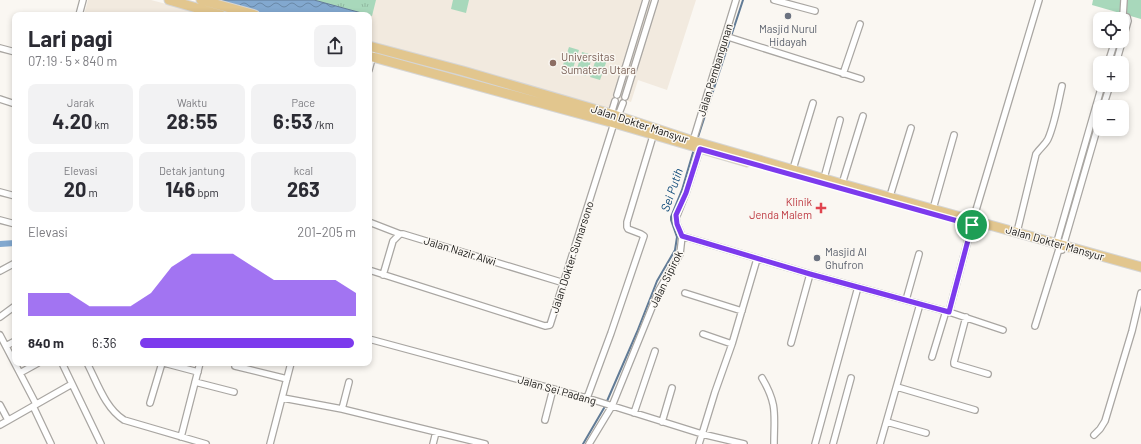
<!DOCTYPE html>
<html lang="id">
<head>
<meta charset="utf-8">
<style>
	body { margin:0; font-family:Barlow,sans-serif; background:#f2f2f3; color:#2b2b33; height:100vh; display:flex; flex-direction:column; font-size:15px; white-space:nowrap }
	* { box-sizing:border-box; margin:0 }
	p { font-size:13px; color:#7c7c81 }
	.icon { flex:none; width:22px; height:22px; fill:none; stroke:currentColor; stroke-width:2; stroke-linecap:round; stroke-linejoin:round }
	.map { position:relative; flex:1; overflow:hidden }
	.drawer { position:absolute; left:12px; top:12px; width:360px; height:354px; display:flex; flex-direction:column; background:#fff; border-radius:8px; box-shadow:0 2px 6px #0003 }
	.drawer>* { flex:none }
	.controls { position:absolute; left:1093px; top:12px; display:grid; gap:8px }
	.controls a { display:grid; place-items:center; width:36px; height:36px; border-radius:8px; background:#fff; box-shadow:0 2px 6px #0003; font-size:20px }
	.pin { position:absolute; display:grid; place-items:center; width:34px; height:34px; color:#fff; margin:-17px; border:2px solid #fff; border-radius:50%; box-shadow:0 1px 4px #0007 }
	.round { display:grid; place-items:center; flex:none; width:42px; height:42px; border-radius:8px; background:#f2f2f3 }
	.headline { display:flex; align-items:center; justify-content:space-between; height:68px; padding:0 16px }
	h1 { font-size:22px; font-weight:700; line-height:30px }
	.metrics { display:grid; grid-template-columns:repeat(3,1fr); gap:6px; height:68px; padding:4px 16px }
	.metrics div { display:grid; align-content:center; border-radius:8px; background:#f2f2f3; text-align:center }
	.metrics b { font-size:20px; font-weight:700 }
	.metrics small { font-size:11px; font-weight:400 }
	.metrics p { font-size:11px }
	.chart { height:112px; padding:8px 16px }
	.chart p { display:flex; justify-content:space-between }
	.chart svg { width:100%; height:72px; margin-top:4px; fill:#7c3aed; opacity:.7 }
	ul { padding:0 16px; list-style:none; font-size:13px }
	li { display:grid; grid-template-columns:64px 48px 1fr; align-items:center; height:30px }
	li i { height:10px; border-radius:5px; background:#7c3aed }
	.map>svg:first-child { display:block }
</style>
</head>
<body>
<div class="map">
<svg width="1141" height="444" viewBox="0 0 1141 444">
	<defs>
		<pattern id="park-tufts" width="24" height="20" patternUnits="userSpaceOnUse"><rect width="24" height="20" fill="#a8d8bb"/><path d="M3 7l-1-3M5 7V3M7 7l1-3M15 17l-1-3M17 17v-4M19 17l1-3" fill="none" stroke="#90b8a0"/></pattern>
		<pattern id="water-waves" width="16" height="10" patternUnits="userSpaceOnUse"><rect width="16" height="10" fill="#82a8cf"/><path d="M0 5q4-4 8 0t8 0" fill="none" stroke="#6988a7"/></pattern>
	</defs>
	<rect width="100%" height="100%" fill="#faf7f2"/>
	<path fill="#f2eadf" d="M88,0H151L208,15H84Z
		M201,0H696L667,90L638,80L631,102L616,97L611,114L369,46V15H255Z"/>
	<path fill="#a8d8bb" d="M453,0H469L466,13L451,9Z
		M1093,0H1141V19L1092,5Z
		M569,47L579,50L572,71L562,68Z
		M582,52L593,55L586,76L576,72Z
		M597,56L607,60L600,80L590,77Z"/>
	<path fill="url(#park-tufts)" d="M314,0H376L372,16Z"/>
	<path fill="url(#water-waves)" stroke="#617b96" d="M211,0H314L369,15H255Z"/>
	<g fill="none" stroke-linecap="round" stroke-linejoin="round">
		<path stroke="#617b96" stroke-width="2" d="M697,140L743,0
			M583,444L604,408L637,332L657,281L675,250L677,237L671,220V217L682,190L694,149"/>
		<path stroke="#82a8cf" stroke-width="6" d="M0,244L15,243"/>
		<g stroke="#a9a6a2" stroke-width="8">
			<path id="minor" d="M774,0L815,11
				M79,15L83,0
				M1120,19L1123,16L1124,0
				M725,36L861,79
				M0,48L15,52
				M1108,63L1115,41
				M1116,63L1128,21L1127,17L1123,16
				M369,70L373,55
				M843,74L860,24
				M617,95L646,0
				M625,97L655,0
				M0,99L15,104
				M1103,107L1110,85
				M611,114L615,101
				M618,116L623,103
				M693,141L736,0
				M793,169L813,103
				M824,178L840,120
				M842,184L863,116
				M0,192L15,196
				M890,196L911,128
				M933,209L954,135
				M0,220L15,224
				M973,220L1039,0
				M369,222L400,234
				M1017,232L1036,154C1040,148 1045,145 1048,139C1055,123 1058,103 1062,86
				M682,236L810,274L949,312L1003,330
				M1056,245L1102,85
				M1062,250L1100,119
				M369,270L545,326L550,325L614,123
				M0,271L15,263
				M383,275L393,241L400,234H403L564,283
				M685,293L742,311
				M906,300L919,254
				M949,312L972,225
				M0,317L15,306
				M966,317L954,362V364L988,374
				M1035,326L1059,249
				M703,334L732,344
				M0,335L36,404
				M369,339L587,398L702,434L744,444
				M791,343L810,274
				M6,346L15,341
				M932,357L946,311
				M62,363L101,444
				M87,363C97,382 105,408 124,420L206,444
				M164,363L198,372
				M235,366L287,379
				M20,373L38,363
				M762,378C778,405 774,415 774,444
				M195,382L234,392
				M897,387L975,410
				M283,398L342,409L485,444
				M587,398L611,333L644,236L641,234L628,229L627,227V222L653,136
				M150,403L162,363
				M0,405L8,420
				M33,406L51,444
				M342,409L349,382
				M634,413L655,351
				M545,420L553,389
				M662,422L672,388
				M887,422L926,433
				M0,425L72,384
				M1094,435L1100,429L1105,421L1132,331L1141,293
				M181,437L200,363
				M270,444L291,363
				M433,444L436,432
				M589,444L612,406L659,290L680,254L682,236L677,224L676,218L686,193L700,149
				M699,444L715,392L732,344L757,259
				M815,444L858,287
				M833,444L851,378
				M880,444L920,304"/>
		</g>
		<g stroke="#d5d5d4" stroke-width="11">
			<path id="primary" d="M169,0L221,15
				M201,0L255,15
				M369,46L463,71L611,114L693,141L842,184L1141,267
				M369,56L614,123L747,162"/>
		</g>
		<use href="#minor" stroke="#fff" stroke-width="5.5"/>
		<use href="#primary" stroke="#e2c68e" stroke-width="9"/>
	</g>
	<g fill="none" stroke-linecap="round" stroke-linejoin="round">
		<g stroke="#fff" stroke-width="8">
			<path id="route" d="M700,149L972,225L949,312L810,274L682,236L677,224L676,215L686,193Z"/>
		</g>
		<use href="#route" stroke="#7c3aed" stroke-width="5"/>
	</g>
	<g fill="#6b7280" stroke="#faf7f2" stroke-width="1.5">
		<circle cx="788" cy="16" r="4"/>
		<circle cx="817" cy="258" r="4"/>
	</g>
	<circle fill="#8d6e63" stroke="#faf7f2" stroke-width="1.5" cx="553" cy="63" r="4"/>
	<path fill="#e0444e" stroke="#faf7f2" stroke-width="1.5" d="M819 202h4v4h4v4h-4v4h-4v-4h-4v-4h4z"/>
	<g text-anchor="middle" stroke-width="3" stroke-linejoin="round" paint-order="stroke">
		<g font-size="11" fill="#5b616d" stroke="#faf7f2">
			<text x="788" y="33">Masjid Nurul<tspan x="788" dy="13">Hidayah</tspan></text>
			<text x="825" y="256" text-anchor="start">Masjid Al<tspan x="825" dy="13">Ghufron</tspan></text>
		</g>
		<g font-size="11" fill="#785e54" stroke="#faf7f2" text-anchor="start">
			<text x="561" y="61">Universitas<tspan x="561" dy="13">Sumatera Utara</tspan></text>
		</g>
		<g font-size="11" fill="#141311" stroke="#faf7f2">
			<text transform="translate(715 70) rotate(-73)" y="4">Jalan Pembangunan</text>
			<text transform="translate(640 124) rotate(18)" y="4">Jalan Dokter Mansyur</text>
			<text transform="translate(1055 243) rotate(16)" y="4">Jalan Dokter Mansyur</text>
			<text transform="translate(460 251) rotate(17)" y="4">Jalan Nazir Alwi</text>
			<text transform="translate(572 257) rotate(-72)" y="4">Jalan Dokter Sumarsono</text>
			<text transform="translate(666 279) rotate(-64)" y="4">Jalan Sipirok</text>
			<text transform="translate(557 390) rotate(16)" y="4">Jalan Sei Padang</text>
		</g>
		<g font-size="11" fill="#be3a42" stroke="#faf7f2" text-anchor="end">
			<text x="812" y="206">Klinik<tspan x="812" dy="13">Jenda Malem</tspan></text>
		</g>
		<g font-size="12" font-style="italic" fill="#0c4878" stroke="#faf7f2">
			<text transform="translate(672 190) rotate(-71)" y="4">Sei Putih</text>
		</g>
	</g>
</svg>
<div class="controls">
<a><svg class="icon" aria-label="locate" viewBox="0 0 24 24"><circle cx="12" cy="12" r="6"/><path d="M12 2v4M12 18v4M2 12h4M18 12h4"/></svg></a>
<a>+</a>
<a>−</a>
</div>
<div class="pin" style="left:972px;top:225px;background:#1e9e55"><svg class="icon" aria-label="arrive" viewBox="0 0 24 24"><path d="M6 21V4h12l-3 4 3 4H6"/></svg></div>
<section class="drawer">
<div class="headline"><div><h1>Lari pagi</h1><p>07:19 · 5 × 840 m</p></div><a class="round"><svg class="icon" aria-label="share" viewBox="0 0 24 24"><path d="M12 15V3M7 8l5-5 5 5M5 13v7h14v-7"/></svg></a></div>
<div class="metrics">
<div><p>Jarak</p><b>4.20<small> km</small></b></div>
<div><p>Waktu</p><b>28:55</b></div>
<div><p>Pace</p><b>6:53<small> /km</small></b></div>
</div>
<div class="metrics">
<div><p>Elevasi</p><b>20<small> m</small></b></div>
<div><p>Detak jantung</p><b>146<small> bpm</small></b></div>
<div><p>kcal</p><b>263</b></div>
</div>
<div class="chart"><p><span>Elevasi</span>201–205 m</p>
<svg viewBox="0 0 160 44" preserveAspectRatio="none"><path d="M0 44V30L10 30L20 30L30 38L40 38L50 38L60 30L70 14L80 6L90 6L100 6L110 14L120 22L130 22L140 22L150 22L160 30V44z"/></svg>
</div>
<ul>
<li><b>840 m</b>6:36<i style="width:99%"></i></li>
</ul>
</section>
</div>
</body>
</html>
